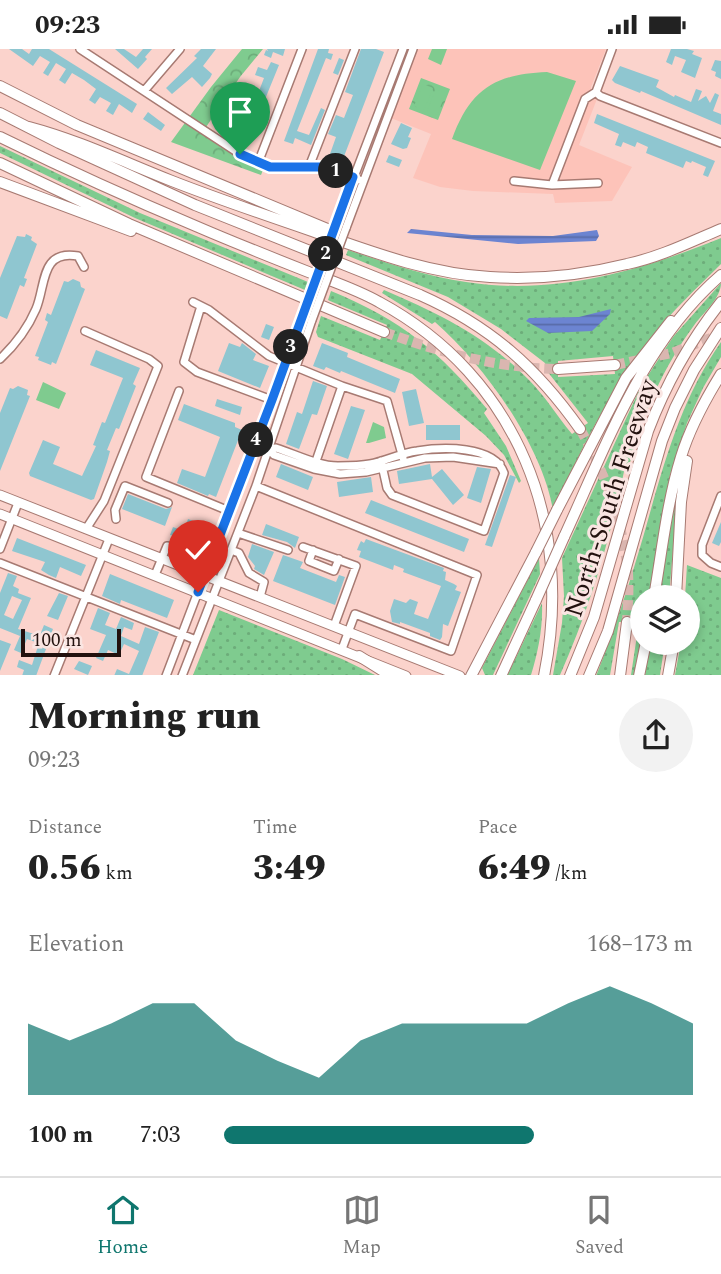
<!DOCTYPE html>
<html lang="en">
<head>
<meta charset="utf-8">
<style>
	body { margin:0; font-family:Spectral,serif; background:#f2f2f2; color:#222; height:100vh; display:flex; flex-direction:column; font-size:26px; white-space:nowrap }
	* { box-sizing:border-box; margin:0 }
	p { font-size:23px; color:#767676 }
	.icon { flex:none; width:38px; height:38px; fill:none; stroke:currentColor; stroke-width:2; stroke-linecap:round; stroke-linejoin:round }
	.map { position:relative; height:626px; overflow:hidden }
	.drawer { display:flex; flex-direction:column; background:#fff; flex:1 }
	.drawer>* { flex:none }
	.buttons { position:absolute; left:630px; top:536px; display:grid; gap:14px }
	.buttons a { display:grid; place-items:center; width:70px; height:70px; border-radius:50%; background:#fff; box-shadow:0 4px 10px #0003; font-size:35px }
	.scale { position:absolute; left:21px; bottom:18px; width:100px; box-sizing:border-box; padding-left:7px; border:4px solid #22110e; border-top:0; font-size:19px; line-height:24px; white-space:nowrap; color:#22110e; -webkit-text-stroke:5px #fae5e2; paint-order:stroke }
	.pin { position:absolute; display:grid; place-items:center; width:60px; height:60px; color:#fff; margin:-72px -30px; border-radius:50% 50% 50% 0; rotate:-45deg; box-shadow:0 0 7px #0007 }
	.pin .icon { rotate:45deg }
	.km { position:absolute; width:35px; height:35px; margin:-18px; border-radius:50%; background:#222; color:#fff; font-size:19px; line-height:35px; text-align:center }
	.round { display:grid; place-items:center; flex:none; width:74px; height:74px; border-radius:37px; background:#f2f2f2 }
	.overview { display:flex; align-items:center; justify-content:space-between; height:119px; padding:0 28px }
	h1 { font-size:38px; font-weight:800; line-height:52px }
	.metrics { display:grid; grid-template-columns:repeat(3,1fr); gap:10px; height:119px; padding:7px 28px }
	.metrics div { display:grid; align-content:center }
	.metrics b { font-size:35px; font-weight:800 }
	.metrics small { font-size:19px; font-weight:400 }
	.metrics p { font-size:19px }
	.chart { height:196px; padding:14px 28px }
	.chart p { display:flex; justify-content:space-between }
	.chart svg { width:100%; height:126px; margin-top:7px; fill:#0f766e; opacity:.7 }
	ul { padding:0 28px; list-style:none; font-size:23px }
	li { display:grid; grid-template-columns:112px 84px 1fr; align-items:center; height:52px }
	li i { height:18px; border-radius:9px; background:#0f766e }
	.status { display:flex; justify-content:space-between; align-items:center; height:49px; padding:0 35px; background:#fff; direction:ltr }
	.status svg { height:19px; fill:currentColor }
	.dock { display:flex; justify-content:space-around; align-items:center; height:98px; border-top:2px solid #e0e0e0; background:#fff; font-size:19px; color:#767676 }
	.dock a { display:grid; justify-items:center; gap:4px }
	.dock .selected { color:#0f766e }
	.map>svg:first-child { display:block }
</style>
</head>
<body>
<div class="status"><b>09:23</b><svg viewBox="0 0 49 12"><path d="M0 12V9h3v3zM5 12V6h3v6zM10 12V3h3v9zM15 12V0h3v12zM26 1h20v11H26zM47 4h2v5h-2z"/></svg></div>
<div class="map">
<svg width="721" height="627" viewBox="0 0 721 627">
	<defs>
		<pattern id="grass-dots" width="8" height="8" patternUnits="userSpaceOnUse" patternTransform="scale(1.75)"><rect width="8" height="8" fill="#7fcb8f"/><path d="M2 2h.1M6 6h.1" fill="none" stroke="#6dad7a" stroke-width="1.8" stroke-linecap="round"/></pattern>
		<pattern id="park-crowns" width="20" height="18" patternUnits="userSpaceOnUse" patternTransform="scale(1.75)"><rect width="20" height="18" fill="#7fcb8f"/><path d="M2 6a3 3 0 1 1 6 0M12 15a3 3 0 1 1 6 0" fill="none" stroke="#6dad7a"/></pattern>
		<pattern id="water-rules" width="6" height="5" patternUnits="userSpaceOnUse" patternTransform="scale(1.75)"><rect width="6" height="5" fill="#6c84d1"/><path d="M0 2.5h6" fill="none" stroke="#586ba8"/></pattern>
	</defs>
	<rect width="100%" height="100%" fill="#fbd3cc"/>
	<path fill="#fdc3b9" d="M418,0H606L591,38L593,46L597,50L579,96L632,118L612,152L555,154L553,145L473,142L440,138L413,129L431,85L391,69Z"/>
	<path fill="url(#grass-dots)" fill-rule="evenodd" d="M0,97L140,164L308,233L305,241L135,169L0,104Z
		M721,189V215C697,239 672,262 651,289C610,341 581,401 553,461C542,396 484,316 435,273L432,275L382,244L384,241C438,264 487,288 529,331C545,347 557,367 572,385L588,374L547,322L545,314L501,280L448,248L346,206L348,201C387,214 425,227 466,233C554,247 640,222 721,189ZM613,307L615,325L558,328V312Z
		M721,234C721,249 704,263 695,275C664,317 641,367 629,418H625C610,490 590,559 560,626H553L562,574L564,547L562,509L641,337L673,288Z
		M331,242C403,272 438,301 487,360L484,364L506,397L521,432L519,434L504,406L486,387L412,325L318,288L316,283L321,267L380,291L387,276L330,252L328,251Z
		M721,293V308L703,339L687,374L670,426L649,548H642V585L635,626H631L639,573H619L610,626L596,627C615,580 630,533 644,485C663,418 680,351 721,293Z
		M675,453H677L669,548H659Z
		M539,509L540,525L493,626H485L482,619Z
		M687,516L721,529V626H675L681,593H688V548H685Z
		M542,554C543,579 538,603 531,626L507,627Z
		M219,561L342,610L375,626H193Z
		M651,593H665L660,626H645Z"/>
	<path fill="url(#park-crowns)" d="M242,0H263L240,28L202,84L248,114L263,121L261,126L171,93L211,38Z
		M421,29L450,40L438,71L409,60Z
		M373,373L384,378L386,389L369,394H366Z"/>
	<path fill="#7fcb8f" d="M432,0H447L441,16L428,10Z
		M547,23L576,32L540,121L452,90C470,41 494,25 547,23Z
		M423,35L433,39L424,61L414,57Z
		M436,40L446,44L437,66L427,62Z
		M43,333L66,344L59,360L36,351Z"/>
	<path fill="url(#water-rules)" d="M411,180L472,186L553,187L597,181L599,187L596,192L518,195L407,184Z
		M611,260L610,265L592,282L548,284L526,272L529,269L579,268Z"/>
	<path fill="#8fc6d0" fill-rule="evenodd" d="M9,0H22L29,5L32,0H49L137,55L132,64L119,55L113,66L106,62L111,54L100,48L95,55L89,51L96,40L84,31L72,24L65,35L59,31L66,20L56,14L48,27L43,24L50,13L40,7L33,17Z
		M115,0H124L136,8L143,0H152L145,8L147,10L138,20Z
		M201,0H216L203,17L212,25L210,29L202,38L192,28L172,45L166,39L197,9L194,7Z
		M267,0H285L283,7L273,3L271,9L264,6L266,1L268,2Z
		M318,0H329L328,4L333,5L331,11L326,9L297,82L309,86L321,59L325,61L311,96L295,89L293,95L284,92Z
		M361,0H376L384,3L343,110L330,105L336,88L328,85L336,66L344,69L353,46L345,43Z
		M671,0H687L694,2L692,5L702,9L695,29L681,23L686,11L675,7L672,16L666,13Z
		M339,9L344,11L338,26L333,24Z
		M715,11L721,12V30L715,27L716,23L711,21Z
		M271,13L279,16L248,92L241,89L264,29L255,26L258,18L267,21Z
		M620,17L659,31L656,38L674,48L675,46L691,53L696,40L702,42L698,52L706,47L710,54L715,44L719,46L713,62L721,65V76L641,42L640,44L615,34L612,31Z
		M237,50L248,54L235,73L230,70L227,75L215,67L220,59L230,66Z
		M148,63L165,76L161,82L143,70Z
		M597,65L715,112L708,128L703,126L706,118L692,112L691,114L686,112L683,119L646,104L648,98L637,93L635,98L623,93L621,98L615,96L619,85L594,74Z
		M401,74L412,79L408,88L411,89L407,99L403,100L391,95Z
		M389,106L402,111L399,118L386,113Z
		M26,185L32,188L31,191L37,195L24,229L27,230L24,238L20,236L7,270L0,267V229L17,187L25,188Z
		M73,230L80,233L81,238L85,240L56,315L52,313L51,316L38,311L39,308L35,307L48,273L45,271L47,264L51,266L64,232L68,233Z
		M266,275L274,278L269,291L261,288Z
		M229,294L240,298L242,294L256,305L253,311L269,317L260,339L218,322Z
		M322,294L348,304L347,308L400,330L395,344L341,322L340,324L326,318L324,321L313,317Z
		M96,301L140,319L133,335L136,337L119,380L116,379L107,401L110,402L107,413L94,450L91,451L30,427L29,424L43,391L60,398L53,415L82,427L96,397L93,396L102,373L105,374L123,329L90,316Z
		M313,332L327,337L317,366L312,365L299,400L286,395L297,363L302,365Z
		M18,337L28,341L27,346L30,347L0,422V364L10,339L13,340Z
		M416,340L424,374L409,377L402,343Z
		M217,350L242,358L240,366L215,357Z
		M184,355L235,374V378L242,381L216,448L209,445L208,447L177,434L182,420L205,428L220,388L178,371Z
		M351,357L365,361L348,410L334,405Z
		M426,376H460V391H426Z
		M281,415L313,428L308,441L276,428Z
		M430,415L432,428L442,420L464,446L453,456L432,430L399,435L397,422Z
		M477,418L491,420L481,454L467,449Z
		M510,426L516,428L492,498L485,496Z
		M371,428L373,443L339,448L337,433Z
		M128,445L166,460L172,458L165,477L122,460Z
		M371,451L469,490L464,503L365,464Z
		M188,470L201,475L197,485L193,484L189,495L176,492L178,488L170,486L173,478L184,482Z
		M721,473V493L719,497L712,494Z
		M266,475L299,488L295,499L287,493L262,486Z
		M17,489L86,516L81,527L60,518L56,529L49,526L41,521L45,513L12,502Z
		M366,490L444,519L443,522L446,523L445,531L454,535L457,537L455,541L461,543L448,577L443,575L442,588L440,591L430,587V584L400,573V575L392,573L390,562L394,550L406,554L410,550L418,553L414,565L428,570L441,537L403,523L404,520L394,516L393,521L359,508L361,502L357,501L359,496L361,492L364,494Z
		M252,495L274,503L264,526L254,520L255,517L248,508Z
		M283,506L303,513L300,519L336,533L339,526L345,528L335,556L273,532Z
		M8,524L17,527L13,537L19,540L18,544L31,549L18,580L44,588L41,595L27,590L21,604L14,601L20,587L0,579V544ZM12,547L22,551L13,570L4,566Z
		M110,525L174,551L167,569L121,551L120,555L102,547Z
		M59,544L68,547L58,571L47,567Z
		M98,559L110,564L105,576L116,580L121,568L134,574L132,581L124,578L121,587L139,595L145,578L159,583L142,627H114L117,620L129,625L139,602L124,595L119,606L108,601L103,612L96,609L106,586L90,580Z
		M44,576L53,580L49,590L40,586Z
		M0,591L11,595L0,622Z
		M38,597L46,600L36,627H22L24,621L17,618L19,611L32,616Z
		M79,612L92,617L88,626L74,620Z"/>
	<g fill="none" stroke-linecap="round" stroke-linejoin="round">
		<path stroke="#dab6b0" stroke-width="10" stroke-dasharray="10 5" stroke-linecap="butt" d="M384,283C442,304 497,319 558,320
			M615,316L672,304L718,286
			M580,380C605,423 623,474 628,524C629,540 628,557 627,573"/>
		<g stroke="#a77a72" stroke-width="10">
			<path id="minor" d="M80,0L240,105C274,123 286,116 321,118C335,119 349,127 362,132
				M144,42L180,0
				M596,43L600,47L721,94
				M596,43L612,0
				M258,114L302,0
				M309,118L355,0
				M514,132L552,136L585,50L596,43
				M552,136L598,134
				M336,175L403,0
				M346,179L413,0
				M193,253L209,261L269,307L342,337
				M201,257L184,313L197,323L272,351
				M85,282L149,310L158,317L104,452L86,480
				M0,310C16,295 27,281 36,260C46,237 40,200 78,207L84,218
				M179,342L146,428L229,462
				M268,400L276,399C295,405 318,417 338,417C349,417 360,417 370,415C386,412 401,404 417,402C442,398 494,396 504,424L484,482L392,446L387,439L381,412
				M268,400L274,406L314,420L340,425L366,423L425,409L453,408L500,415
				M315,415L342,337L387,352L403,409
				M256,437L477,526L451,602L355,565L342,600
				M721,447L702,496V506L711,514L721,518
				M116,470L115,461L125,437L168,454
				M238,484L288,501
				M303,498L356,517L334,577
				M0,500L18,454
				M231,501L239,504L249,524L264,533L260,548
				M313,501L309,512L334,522L339,510
				M0,514L196,591
				M155,526L167,497L187,501L211,510
				M54,627L109,490
				M166,627L303,267
				M182,627L256,437L312,271"/>
		</g>
		<g stroke="#a77a72" stroke-width="11">
			<path id="major" d="M0,446L460,627
				M0,465L406,627"/>
		</g>
		<g stroke="#a77a72" stroke-width="12">
			<path id="highway" d="M0,37L77,76L342,186
				M0,64L59,94L195,156L420,246C490,277 536,318 580,380
				M29,78C78,91 124,113 172,132C218,150 265,166 312,182C369,202 429,225 490,228C536,231 583,226 627,215C660,208 690,193 721,180
				M0,88C65,120 131,150 198,178C235,194 273,209 311,224C334,233 358,241 379,253C518,328 575,476 544,627
				M0,114L129,175L384,283
				M0,133L131,182
				M558,320L615,316
				M557,461L626,329L671,272
				M564,488C606,397 643,293 721,226
				M654,548C662,502 667,453 681,408C690,378 705,351 721,325
				M676,548L681,453L687,412
				M359,607L391,627
				M471,627L536,503
				M501,627L536,551
				M570,627L594,568L648,382C666,335 689,293 721,253
				M589,627L608,582L662,392L675,359L694,321L721,279
				M620,627L627,573
				M639,627L646,593
				M668,627L674,593"/>
		</g>
		<use href="#minor" stroke="#fff" stroke-width="7"/>
		<use href="#major" stroke="#fff" stroke-width="9"/>
		<use href="#highway" stroke="#fff" stroke-width="10"/>
		<g stroke="#a77a72" stroke-width="10" stroke-linecap="butt">
			<path id="minor-bridge" d="M303,267L336,175
				M312,271L346,179"/>
		</g>
		<g stroke="#a77a72" stroke-width="12" stroke-linecap="butt">
			<path id="highway-bridge" d="M536,503L557,461
				M536,551L564,488"/>
		</g>
		<use href="#minor-bridge" stroke="#fff" stroke-width="7"/>
		<use href="#highway-bridge" stroke="#fff" stroke-width="10"/>
	</g>
	<g fill="none" stroke-linecap="round" stroke-linejoin="round">
		<g stroke="#fff" stroke-width="14">
			<path id="route" d="M198,543L272,351L353,128L321,118H270L240,105"/>
		</g>
		<use href="#route" stroke="#1a73e8" stroke-width="9"/>
	</g>
	<g text-anchor="middle" stroke-width="6" stroke-linejoin="round" paint-order="stroke">
		<g font-size="26" fill="#22110e" stroke="#fae5e2">
			<text transform="translate(610 449) rotate(-72)" y="9">North-South Freeway</text>
		</g>
	</g>
</svg>
<div class="buttons">
<a><svg class="icon" aria-label="layers" viewBox="0 0 24 24"><path d="M12 4l9 5-9 5-9-5zM3 14l9 5 9-5"/></svg></a>
</div>
<div class="scale">100 m</div>
<div class="pin" style="left:240px;top:105px;background:#1e9e55"><svg class="icon" aria-label="arrive" viewBox="0 0 24 24"><path d="M6 21V4h12l-3 4 3 4H6"/></svg></div>
<div class="pin" style="left:198px;top:543px;background:#d93025"><svg class="icon" aria-label="check" viewBox="0 0 24 24"><path d="M5 12l5 5 9-10"/></svg></div>
<b class="km" style="left:336px;top:122px">1</b>
<b class="km" style="left:326px;top:205px">2</b>
<b class="km" style="left:291px;top:298px">3</b>
<b class="km" style="left:256px;top:391px">4</b>
</div>
<section class="drawer">
<div class="overview"><div><h1>Morning run</h1><p>09:23</p></div><a class="round"><svg class="icon" aria-label="share" viewBox="0 0 24 24"><path d="M12 15V3M7 8l5-5 5 5M5 13v7h14v-7"/></svg></a></div>
<div class="metrics">
<div><p>Distance</p><b>0.56<small> km</small></b></div>
<div><p>Time</p><b>3:49</b></div>
<div><p>Pace</p><b>6:49<small> /km</small></b></div>
</div>
<div class="chart"><p><span>Elevation</span>168–173 m</p>
<svg viewBox="0 0 160 44" preserveAspectRatio="none"><path d="M0 44V19L10 25L20 19L30 12L40 12L50 25L60 32L70 38L80 25L90 19L100 19L110 19L120 19L130 12L140 6L150 12L160 19V44z"/></svg>
</div>
<ul>
<li><b>100 m</b>7:03<i style="width:66%"></i></li>
</ul>
</section>
<nav class="dock">
<a class="selected"><svg class="icon" aria-label="home" viewBox="0 0 24 24"><path d="M3 11l9-7 9 7M6 9v11h12V9"/></svg>Home</a>
<a><svg class="icon" aria-label="map" viewBox="0 0 24 24"><path d="M3 6l6-2 6 2 6-2v14l-6 2-6-2-6 2zM9 4v14M15 6v14"/></svg>Map</a>
<a><svg class="icon" aria-label="saved" viewBox="0 0 24 24"><path d="M7 4h10v16l-5-4-5 4z"/></svg>Saved</a>
</nav>
</body>
</html>
